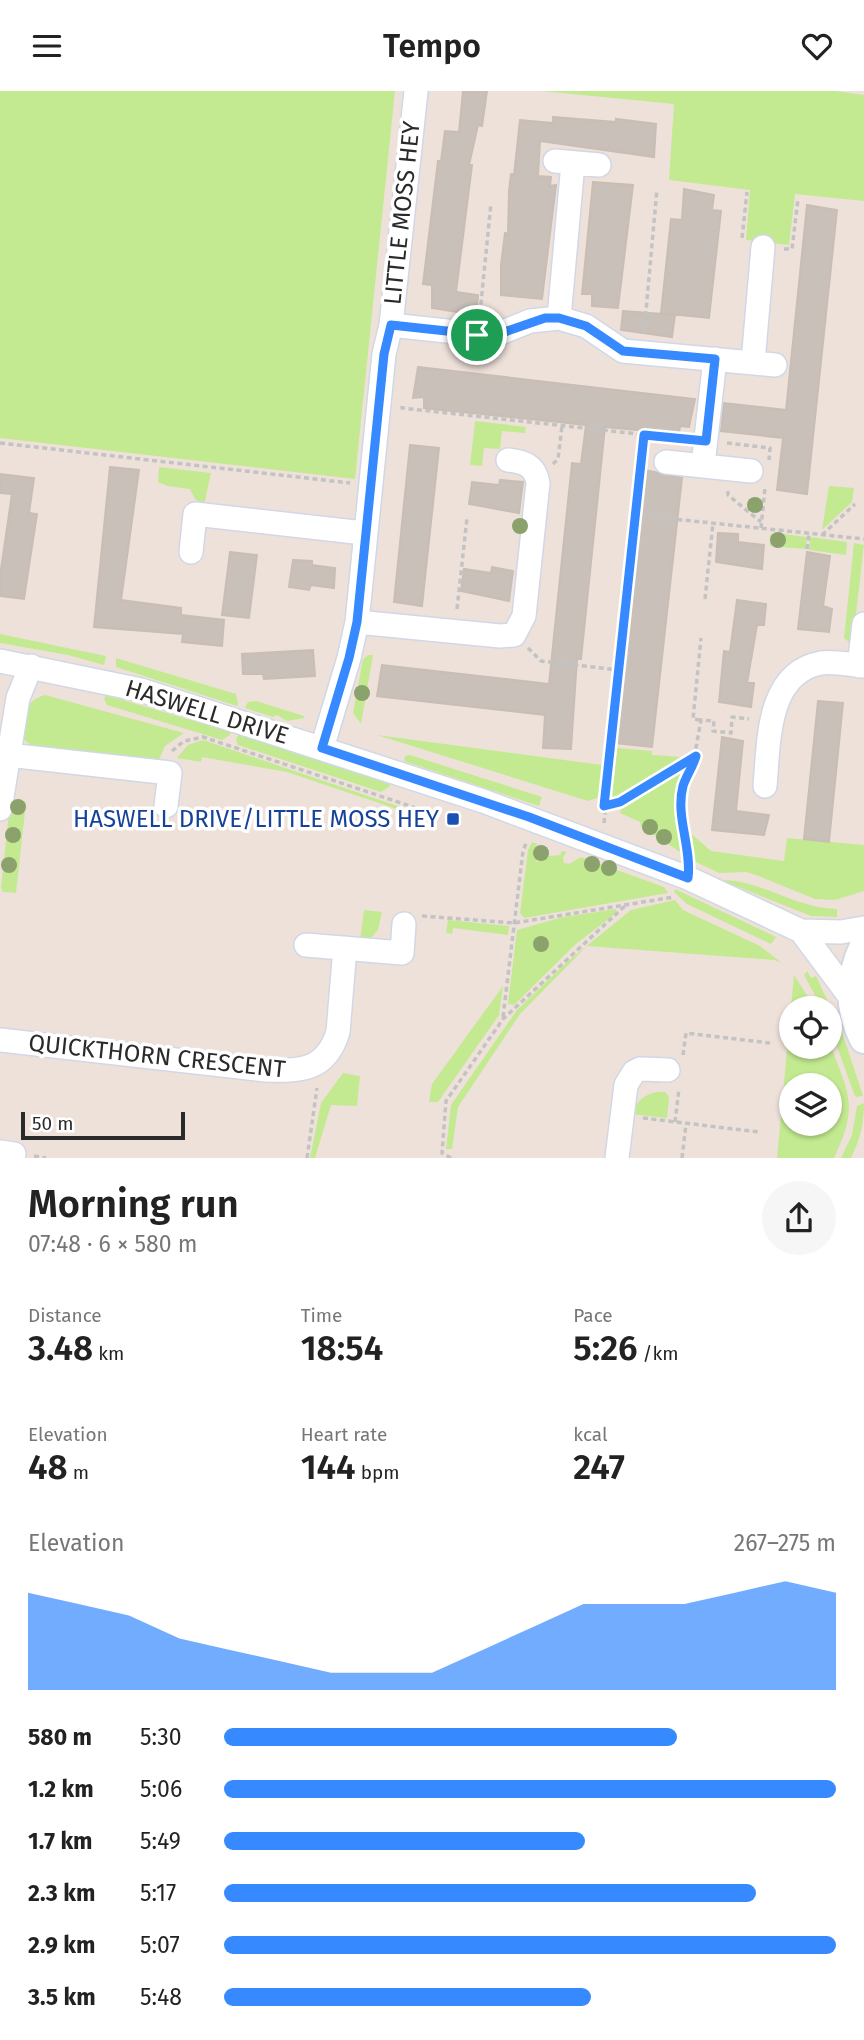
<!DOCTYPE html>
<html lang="en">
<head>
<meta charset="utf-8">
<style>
	body { margin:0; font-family:"Fira Sans",sans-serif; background:#f6f6f6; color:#222; height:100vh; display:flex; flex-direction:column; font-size:26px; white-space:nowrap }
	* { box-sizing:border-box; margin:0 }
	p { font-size:23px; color:#767676 }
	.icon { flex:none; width:38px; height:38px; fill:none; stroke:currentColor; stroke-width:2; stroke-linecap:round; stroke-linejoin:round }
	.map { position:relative; height:1067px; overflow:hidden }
	.side { display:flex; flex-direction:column; background:#fff; flex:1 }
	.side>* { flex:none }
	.controls { position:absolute; left:779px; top:905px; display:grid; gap:14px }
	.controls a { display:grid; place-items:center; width:63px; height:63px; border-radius:50%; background:#fff; box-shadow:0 2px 5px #0004; font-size:35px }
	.scale { position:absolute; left:21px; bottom:18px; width:164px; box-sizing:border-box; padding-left:7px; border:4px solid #2a2a2a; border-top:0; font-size:19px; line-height:24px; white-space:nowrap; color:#2a2a2a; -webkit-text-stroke:5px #fff; paint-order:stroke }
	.pin { position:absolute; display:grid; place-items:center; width:60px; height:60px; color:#fff; margin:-30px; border:4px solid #fff; border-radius:50%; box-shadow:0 2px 7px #0007 }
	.round { display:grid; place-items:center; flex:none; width:74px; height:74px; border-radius:37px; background:#f6f6f6 }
	.overview { display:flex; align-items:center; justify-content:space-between; height:119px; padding:0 28px }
	h1 { font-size:38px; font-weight:600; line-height:52px }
	.figures { display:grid; grid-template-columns:repeat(3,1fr); gap:10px; height:119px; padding:7px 28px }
	.figures div { display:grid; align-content:center }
	.figures b { font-size:35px; font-weight:600 }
	.figures small { font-size:19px; font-weight:400 }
	.figures p { font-size:19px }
	.chart { height:196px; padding:14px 28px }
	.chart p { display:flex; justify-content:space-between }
	.chart svg { width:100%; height:126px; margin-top:7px; fill:#3689ff; opacity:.7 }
	ul { padding:0 28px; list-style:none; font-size:23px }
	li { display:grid; grid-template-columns:112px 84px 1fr; align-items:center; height:52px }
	li i { height:18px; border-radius:9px; background:#3689ff }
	header { display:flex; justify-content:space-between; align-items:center; height:91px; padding:0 28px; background:#fff; font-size:32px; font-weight:600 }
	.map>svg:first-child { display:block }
</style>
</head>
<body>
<header><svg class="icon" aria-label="menu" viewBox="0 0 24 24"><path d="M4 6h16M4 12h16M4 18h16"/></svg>Tempo<svg class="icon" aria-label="heart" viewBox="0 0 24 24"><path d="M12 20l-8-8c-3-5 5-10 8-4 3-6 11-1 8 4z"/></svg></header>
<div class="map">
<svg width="864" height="1067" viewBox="0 0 864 1067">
	<rect width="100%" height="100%" fill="#eee1da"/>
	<path fill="#c3ea91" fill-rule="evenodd" d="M0,0H395L355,388L0,347Z
		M541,0H835L864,4V110L795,103L789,154L746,149L750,99L669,89L674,13Z
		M475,330L526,336L525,342L502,340L500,358L484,357L482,375L470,374Z
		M159,376L211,382L204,414L195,408L190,398L167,395L158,391Z
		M829,395L854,397L852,411L822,439Z
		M774,442L807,446L806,458L770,455V444Z
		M810,446L847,451L846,464L809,459Z
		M854,452L864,454L854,540L849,551L844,547Z
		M0,543L106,565L104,574L68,564L0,552Z
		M368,564H373L361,633L353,622L363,568Z
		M116,567L236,603L238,613L237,615L116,576Z
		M45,604L184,642L165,655L158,671L35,657L23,648C25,626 20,612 45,604Z
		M106,604L231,641L230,644L222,649L107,614L104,608Z
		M256,610L304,625V627L287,630L277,624L273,626L245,617L248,611Z
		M239,642L389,693L390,695L381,701L238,654L236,648Z
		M377,644L602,674L601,700L597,707L588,710Z
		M203,649L436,728L438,732L287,681L202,666L201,671L177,667L188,654Z
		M617,657L652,660V664L681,666L677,673L614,709L611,706Z
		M410,664L542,706L539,715L404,670L405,665Z
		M687,676L680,694L678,731L685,764L641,736L640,731L620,722L623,713Z
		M13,709L26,711L16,802L3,801L1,797L10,712Z
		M687,739L711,760L784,770L787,747L864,754V800L835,809L815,808L756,784L746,781L719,782L694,770Z
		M532,751L537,753L533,759L537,771L549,765L560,764L562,760L567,761L563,766L564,772L569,773L581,766L664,796L668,802L524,827L520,822L528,759Z
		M721,789C762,789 795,817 837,818V826L811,825Z
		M675,798L776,846L771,853L687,813L674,801Z
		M675,809L683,819L760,855L782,872L774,869L587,855L520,923L458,1016L452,1058H446L451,1014L517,919L567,871L631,819Z
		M616,818V822L576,853L514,914L508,913L517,839L563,826Z
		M364,819L382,821L378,839L371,847L360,849Z
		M448,829L509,835L508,844L453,837L452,843L446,842Z
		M807,880L811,887L816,885L843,944L863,1005L856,1006L854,1003L830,936V917H822L804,884Z
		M794,884L815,917H791V956H830V953C849,1004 859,1014 834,1067H777ZM791,994H830V1032H791Z
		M503,895L499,924L438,1011H429L432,993Z
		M343,982L360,985L357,1015L331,1014L315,1067H310L321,1012Z
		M657,1001H665L669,1006L667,1027L632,1023C636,1011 643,1004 657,1001Z
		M864,1012C864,1034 860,1048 851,1067H841L852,1044L857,1015Z"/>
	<path fill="#c8c0b9" stroke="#c9bdb4" stroke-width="2" d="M463,0H487L482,35L478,34L469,74H472L456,201L478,204L476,224L432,217V194L423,193L438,70H441L445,40L459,41Z
		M553,26L616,31V28L656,33L654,66L540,50L538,85L551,86L550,95L556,94L542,208L501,204V174L505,142L508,143L509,100L511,83L514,84L520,29L553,32Z
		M593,91L633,94L618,217L592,215V203H582Z
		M684,98L714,104L712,119L721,120L709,227L661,222L671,128L682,129Z
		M807,114L837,119L807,403L777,399L783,347L721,340L724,312L786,319Z
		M623,220L675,224L672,246L621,239Z
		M418,276L695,308L689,336L680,335L679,343L605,336L581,568H577L571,658L543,657L545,624L377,605L382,574L549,593L572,372L581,373L586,334L424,317V306L413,307Z
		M410,354L439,357L422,515L394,511Z
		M110,376L139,379L121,509L181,517V524L224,529L222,555L182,551L183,543L94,536Z
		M645,379L682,387L652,656L615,652Z
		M0,383L34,387L29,422L37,423L24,508L0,505V485L12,403L0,402Z
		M500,389L523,391L519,422L469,413L472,391L499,394Z
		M718,442L738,443V451L764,454L762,478L716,471Z
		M230,461L257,464L249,527L222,524Z
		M807,461L830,465L823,515L832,518L829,541L798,538Z
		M293,469L312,470V474L335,477L334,497L311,494L309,499L289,496Z
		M492,476L513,480L509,510L461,500L464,478L491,482Z
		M737,509L766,513L764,534H757L747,592H754L751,616L719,611L724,560L730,561Z
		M313,559L315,585L264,588L263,583H243L242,563Z
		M818,610L843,612L829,751L804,748Z
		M722,646L743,650L736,720L769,724L764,744L712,739Z"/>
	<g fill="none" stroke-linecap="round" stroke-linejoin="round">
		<g stroke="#d0d8e5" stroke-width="26">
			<path id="minor" d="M555,70L599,74
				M559,227L573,72
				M391,234L493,245L530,230L559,227L586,235L623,260L775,274
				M753,271L763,156
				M666,371L751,380
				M703,374L715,268
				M191,461L195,423L364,442
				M357,531L500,545L514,544L524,525L538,392C535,374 524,371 508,369
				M0,570L141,599L483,710L688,787L801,840L841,841L864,837
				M859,575L864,533
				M322,657L349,567L357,531L384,263L391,234L416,0
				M8,664L170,682L166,715
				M765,695C769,653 766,582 821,572C835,570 850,574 864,575
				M0,718L18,607L31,575
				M801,840L851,907
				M306,854L402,862L404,833
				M0,949L265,979C301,980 326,980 338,941L345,857
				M0,1061L14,1063
				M617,1067L626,994L634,981L640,978L668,979"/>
		</g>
		<g stroke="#d0d8e5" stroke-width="32">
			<path id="tertiary" d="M864,855C849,887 848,917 864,948"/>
		</g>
		<path stroke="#c3c3c3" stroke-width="3.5" stroke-dasharray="5 3.5" stroke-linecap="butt" d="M742,147L747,101
			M784,158H792L798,108
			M480,222L491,112
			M644,242L657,98
			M402,315V317L684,348
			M0,352L350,392
			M727,352L770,357L769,369
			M553,373L558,368L562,335
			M728,400V404L761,431
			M635,424L864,448
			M761,437L765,397
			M822,444L855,413
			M807,458L809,443
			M705,508L713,432
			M457,518L467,427
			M528,557L541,570L618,579
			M700,629L693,628L701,547
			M172,660L184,650L203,646L437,724L440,718
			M604,715L620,711L694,666
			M604,732L644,344
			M688,765L683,737V695L692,679L701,629L714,630L713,640L731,642L732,626L749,628
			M422,825L514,832L674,806
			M503,926L523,760L527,750
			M683,964L686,942L770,952
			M643,1027L759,1041
			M675,1031L679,998
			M34,1065L46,1067
			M307,1067L317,997
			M451,1067L442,1062L446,1010L503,928L627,813
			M682,1067L686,1033"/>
		<use href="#minor" stroke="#fff" stroke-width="23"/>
		<use href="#tertiary" stroke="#fff" stroke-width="28"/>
	</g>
	<g fill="#8ba26d">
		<circle cx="755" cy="414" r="8"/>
		<circle cx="520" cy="435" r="8"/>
		<circle cx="778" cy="449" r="8"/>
		<circle cx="362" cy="602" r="8"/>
		<circle cx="18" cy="716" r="8"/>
		<circle cx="650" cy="736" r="8"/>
		<circle cx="13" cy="744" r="8"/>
		<circle cx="664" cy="746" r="8"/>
		<circle cx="541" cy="762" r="8"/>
		<circle cx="592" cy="773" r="8"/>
		<circle cx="9" cy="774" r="8"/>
		<circle cx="609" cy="777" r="8"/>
		<circle cx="541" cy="853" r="8"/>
	</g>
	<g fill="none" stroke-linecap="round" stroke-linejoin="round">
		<g stroke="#fff" stroke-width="14">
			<path id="route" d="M545,227H559L586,235L623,260L715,268L706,350L644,344L604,715L620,711L696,665C693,676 686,685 683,695C675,725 692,757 688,787L529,726L322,657L349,567L357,531L384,263L391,234L493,245Z"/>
		</g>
		<use href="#route" stroke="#3689ff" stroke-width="9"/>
	</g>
	<rect fill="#1a4fb4" stroke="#fff" stroke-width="2.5" x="446" y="721" width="14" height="14" rx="3.5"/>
	<g text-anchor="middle" stroke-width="7" stroke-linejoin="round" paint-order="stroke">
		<g font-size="24" fill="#2a2a2a" stroke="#fff">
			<text transform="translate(402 122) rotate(-84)" y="8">LITTLE MOSS HEY</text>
			<text transform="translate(207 621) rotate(17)" y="8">HASWELL DRIVE</text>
			<text transform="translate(157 965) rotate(6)" y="8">QUICKTHORN CRESCENT</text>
		</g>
		<g font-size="24" fill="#164399" stroke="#fff" text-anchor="end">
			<text x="439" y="736">HASWELL DRIVE/LITTLE MOSS HEY</text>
		</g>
	</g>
</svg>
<div class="controls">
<a><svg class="icon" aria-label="locate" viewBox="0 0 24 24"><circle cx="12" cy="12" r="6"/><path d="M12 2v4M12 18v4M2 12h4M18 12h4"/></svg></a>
<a><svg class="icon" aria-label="layers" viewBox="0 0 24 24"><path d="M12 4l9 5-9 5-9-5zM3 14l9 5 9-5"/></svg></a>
</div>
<div class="scale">50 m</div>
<div class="pin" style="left:477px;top:244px;background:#1e9e55"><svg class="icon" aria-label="arrive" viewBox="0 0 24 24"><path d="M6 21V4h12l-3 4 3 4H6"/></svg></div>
</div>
<section class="side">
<div class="overview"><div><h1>Morning run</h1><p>07:48 · 6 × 580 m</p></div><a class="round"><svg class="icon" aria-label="share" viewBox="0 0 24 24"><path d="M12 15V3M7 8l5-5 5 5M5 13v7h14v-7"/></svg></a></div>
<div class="figures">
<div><p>Distance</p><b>3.48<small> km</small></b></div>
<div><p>Time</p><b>18:54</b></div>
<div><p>Pace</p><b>5:26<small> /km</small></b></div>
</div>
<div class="figures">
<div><p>Elevation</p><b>48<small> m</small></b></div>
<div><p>Heart rate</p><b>144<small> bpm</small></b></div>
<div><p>kcal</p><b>247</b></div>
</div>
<div class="chart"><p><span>Elevation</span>267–275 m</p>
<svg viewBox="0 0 160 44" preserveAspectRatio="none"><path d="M0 44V10L10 14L20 18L30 26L40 30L50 34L60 38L70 38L80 38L90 30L100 22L110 14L120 14L130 14L140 10L150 6L160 10V44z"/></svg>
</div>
<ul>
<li><b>580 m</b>5:30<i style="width:74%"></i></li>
<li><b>1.2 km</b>5:06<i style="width:100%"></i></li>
<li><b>1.7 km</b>5:49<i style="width:59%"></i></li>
<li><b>2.3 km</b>5:17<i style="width:87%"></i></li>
<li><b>2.9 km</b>5:07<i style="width:100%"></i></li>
<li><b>3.5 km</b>5:48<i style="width:60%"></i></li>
</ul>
</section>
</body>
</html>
